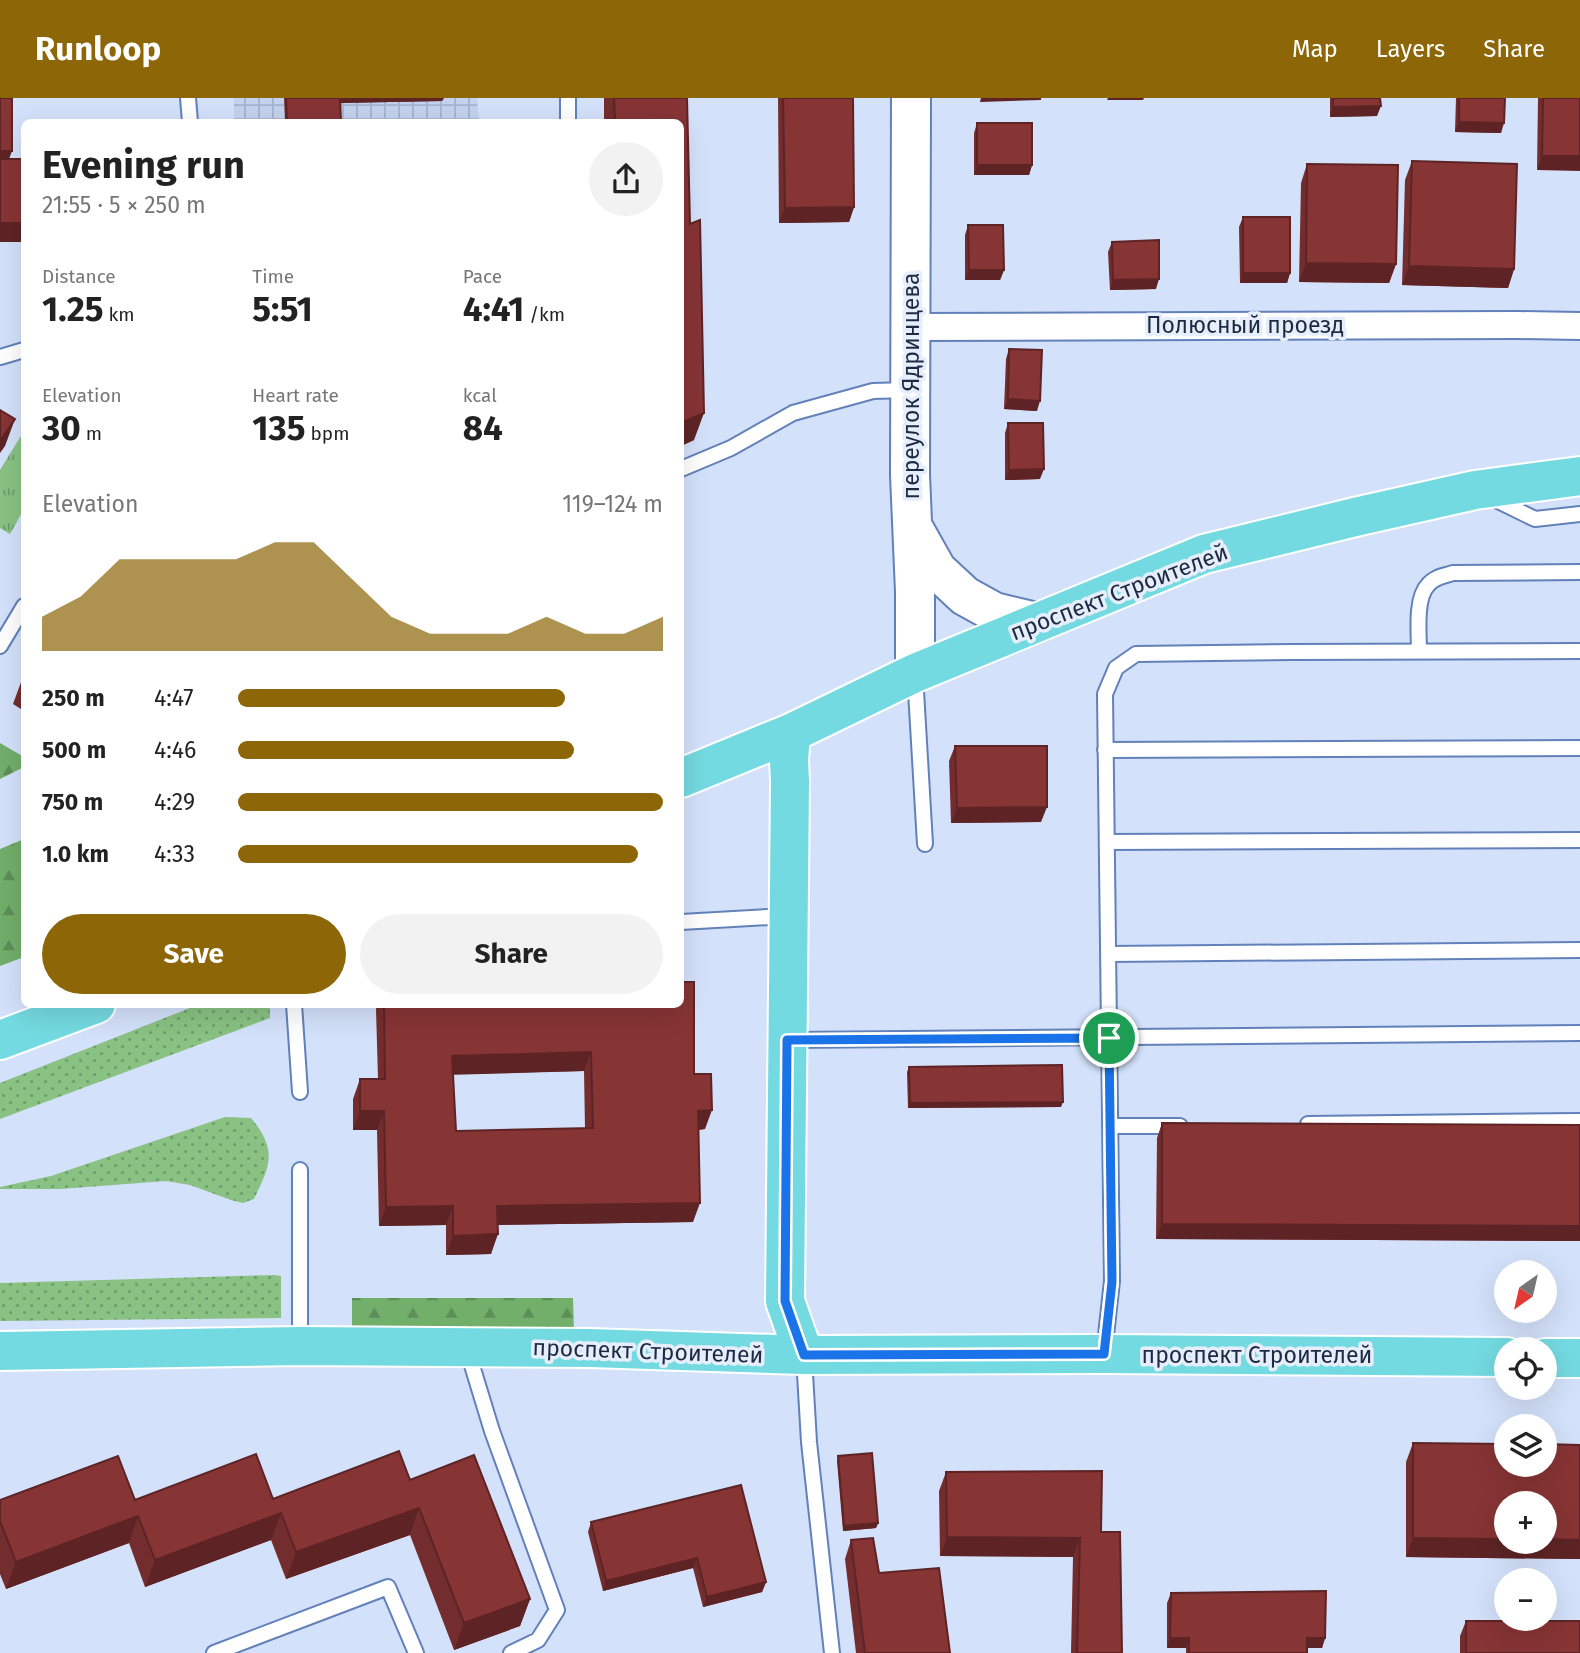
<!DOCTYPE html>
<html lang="en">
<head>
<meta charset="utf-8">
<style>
	body { margin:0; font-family:"Fira Sans",sans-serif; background:#f2f2f2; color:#222; height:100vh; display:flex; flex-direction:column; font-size:26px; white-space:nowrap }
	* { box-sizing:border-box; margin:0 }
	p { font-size:23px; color:#767676 }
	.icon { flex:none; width:38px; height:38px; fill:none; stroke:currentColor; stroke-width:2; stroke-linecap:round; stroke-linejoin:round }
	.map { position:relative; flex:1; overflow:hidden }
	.side { position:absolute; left:21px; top:21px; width:663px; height:889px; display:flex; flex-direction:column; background:#fff; border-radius:10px; box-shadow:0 7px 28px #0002 }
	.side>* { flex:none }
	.needle { width:46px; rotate:214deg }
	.fabs { position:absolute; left:1494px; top:1162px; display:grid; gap:14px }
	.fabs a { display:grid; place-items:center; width:63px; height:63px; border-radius:50%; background:#fff; box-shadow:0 7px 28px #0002; font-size:35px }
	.pin { position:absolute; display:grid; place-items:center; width:60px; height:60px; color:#fff; margin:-30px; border:4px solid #fff; border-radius:50%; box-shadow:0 2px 7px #0007 }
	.round { display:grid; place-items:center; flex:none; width:74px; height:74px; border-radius:37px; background:#f2f2f2 }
	.summary { display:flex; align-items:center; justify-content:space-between; height:119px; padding:0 21px }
	h1 { font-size:38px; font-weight:700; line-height:52px }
	.stats { display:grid; grid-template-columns:repeat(3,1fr); gap:10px; height:119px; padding:7px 21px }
	.stats div { display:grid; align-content:center }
	.stats b { font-size:35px; font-weight:700 }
	.stats small { font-size:19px; font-weight:400 }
	.stats p { font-size:19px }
	.chart { height:196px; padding:14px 21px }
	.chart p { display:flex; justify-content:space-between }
	.chart svg { width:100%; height:126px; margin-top:7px; fill:#8c6607; opacity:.7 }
	.action { display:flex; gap:14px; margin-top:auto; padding:14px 21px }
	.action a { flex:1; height:80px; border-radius:42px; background:#8c6607; color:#fff; font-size:28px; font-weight:700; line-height:80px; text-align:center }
	.action a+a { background:#f2f2f2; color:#222 }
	ul { padding:0 21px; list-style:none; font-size:23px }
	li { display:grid; grid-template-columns:112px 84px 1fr; align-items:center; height:52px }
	li i { height:18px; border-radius:9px; background:#8c6607 }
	header { display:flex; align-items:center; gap:42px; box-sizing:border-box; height:98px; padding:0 35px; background:#8c6607; color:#fff }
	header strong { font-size:33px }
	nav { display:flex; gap:38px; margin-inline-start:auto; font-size:24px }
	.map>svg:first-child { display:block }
</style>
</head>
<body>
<header>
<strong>Runloop</strong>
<nav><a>Map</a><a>Layers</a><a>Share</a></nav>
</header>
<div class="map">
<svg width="1580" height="1555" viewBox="0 0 1580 1555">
	<defs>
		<pattern id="industrial-grid" width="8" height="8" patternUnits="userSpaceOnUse" patternTransform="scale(1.75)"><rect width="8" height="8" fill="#c3d2ee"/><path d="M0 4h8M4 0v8" fill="none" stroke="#a7b4cd"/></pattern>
		<pattern id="grass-dots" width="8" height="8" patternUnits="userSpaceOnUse" patternTransform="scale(1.75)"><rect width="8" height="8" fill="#89c283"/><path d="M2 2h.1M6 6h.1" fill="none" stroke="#6f9e6d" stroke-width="1.8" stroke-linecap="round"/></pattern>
		<pattern id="forest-firs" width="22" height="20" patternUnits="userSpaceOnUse" patternTransform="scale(1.75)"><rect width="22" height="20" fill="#72af6b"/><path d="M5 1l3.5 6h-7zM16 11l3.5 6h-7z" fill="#5d8f5a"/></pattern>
		<pattern id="park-tufts" width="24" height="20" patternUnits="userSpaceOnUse" patternTransform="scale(1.75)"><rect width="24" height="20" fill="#89c283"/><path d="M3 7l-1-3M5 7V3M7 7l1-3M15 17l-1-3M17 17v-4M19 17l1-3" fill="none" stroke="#6f9e6d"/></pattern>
	</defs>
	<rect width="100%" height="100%" fill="#d3e1fa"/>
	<path fill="url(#industrial-grid)" d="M234,0H477L479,24H234Z"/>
	<path fill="url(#grass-dots)" d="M200,906L270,907V920L0,1021V985Z
		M225,1019L251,1020C278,1052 270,1068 254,1101L243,1105L231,1102L190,1087L166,1083L60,1091H0V1089L51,1078Z
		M274,1177L281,1178V1220L0,1223V1185Z"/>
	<path fill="url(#forest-firs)" d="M0,645L24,659V669L0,681Z
		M24,741V859L0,868V751Z
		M352,1200H573L574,1236H352Z"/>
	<path fill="url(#park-tufts)" d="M24,333V411L10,436L0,430V372Z"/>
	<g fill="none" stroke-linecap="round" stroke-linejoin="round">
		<g stroke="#6281ba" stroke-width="18">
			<path id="lane" d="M188,0L190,24
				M568,0V24
				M0,259L24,252
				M681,371L731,350L793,315L873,293L908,292
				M1492,400L1535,421L1580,416
				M0,548L24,508
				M1419,553C1419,536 1415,500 1428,487C1434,479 1444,478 1453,475L1580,474
				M915,576L925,746
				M1105,652L1580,650
				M1107,744L1580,742
				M681,824L786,818
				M1108,856L1580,852
				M294,906L300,994
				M790,942L1580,935
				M1308,1026L1580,1023
				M1110,1028H1180
				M300,1245V1072
				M467,1251L492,1333L557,1512L538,1542L511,1555
				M1104,1255L1112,1183L1105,596L1116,570L1136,556L1292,554L1580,553
				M804,1259L809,1344L832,1555
				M214,1555L388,1489L416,1555"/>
		</g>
		<g stroke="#6281ba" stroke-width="30">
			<path id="street" d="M910,229L1518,227L1580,228"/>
		</g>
		<g stroke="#6281ba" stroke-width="42">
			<path id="secondary" d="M911,0L910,377L915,494V575
				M914,431L937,472L965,498L994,514L1036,524"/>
		</g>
		<g stroke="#fff" stroke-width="42">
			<path id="primary" d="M791,635L789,662L790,683L785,1203L804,1257
				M681,680L791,635L915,575L1204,456L1355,419L1475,392L1580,378
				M0,942L96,906
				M0,1253L300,1248L590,1250L804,1257L1104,1256L1507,1259
				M1545,1260H1580"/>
		</g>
		<use href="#lane" stroke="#fff" stroke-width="14"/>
		<use href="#street" stroke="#fff" stroke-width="26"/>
		<use href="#secondary" stroke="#fff" stroke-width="38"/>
		<use href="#primary" stroke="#74dae1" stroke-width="38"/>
	</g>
	<path fill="#742d2e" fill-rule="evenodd" d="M284,0H444L442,3L340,5L341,24H285Z
		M604,0H687L694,342L681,348V24H604Z
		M778,0H853L854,109L849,124L779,125Z
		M1330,0H1380L1377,18L1330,19Z
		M1456,0H1505L1501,35L1455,34Z
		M1538,0H1580L1537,72Z
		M977,25L1032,67L1029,77H974V35Z
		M1412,63L1514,171L1508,190L1402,187L1405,82Z
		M1307,66L1396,166L1389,185L1299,184L1301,85Z
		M1243,119L1290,175L1287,185H1240L1239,129Z
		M968,127L1004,172L1000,182H965V137Z
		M1112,144L1156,191L1110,192L1108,154Z
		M1009,251L1037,313L1004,311L1006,261Z
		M1008,325L1040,381L1005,382V335Z
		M24,576V613L13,606Z
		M955,648L1041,724L951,725L949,663Z
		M378,906H681L705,1031L699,1032L693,1124L498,1127L491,1156L446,1157V1127L379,1128L377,1032H353V1001L360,981H378L376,911ZM584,973L585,1031L456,1033L453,976Z
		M909,969L1061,1009L908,1010L907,974Z
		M1162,1025L1580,1027V1143L1156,1141L1157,1040Z
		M1413,1345L1580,1347V1461L1406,1459V1364Z
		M838,1358L878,1425L876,1430L843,1433L837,1363Z
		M946,1374L1101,1434L1122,1555H1071L1073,1459L940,1458L939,1393Z
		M410,1382L530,1501L520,1528L454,1552L410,1437L286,1481L271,1442L145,1489L129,1445L6,1491L0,1476V1402L273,1401Z
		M591,1424L766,1484L762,1494L703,1509L693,1470L603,1493L588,1434Z
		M851,1442L879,1475L950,1555H856L845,1461Z
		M1171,1495L1325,1540L1322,1550H1307V1555H1186V1550H1167V1505Z
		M1466,1523L1580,1555H1460V1538Z"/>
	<path fill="#5e2425" d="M340,0H444L442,3L338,5Z
		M981,0H1041V2L980,4Z
		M1108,0H1144L1143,2H1107Z
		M1381,8L1377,18L1330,19L1333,9Z
		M1459,24L1504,25L1501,35L1455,34Z
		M0,53H12L2,80H0Z
		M1542,58H1580V73L1537,72Z
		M977,67H1032L1029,77H974Z
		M854,109L849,124L779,125L785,110Z
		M0,125H24V144H0Z
		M1306,165L1396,166L1389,185L1299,184Z
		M1409,168L1514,171L1508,190L1402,187Z
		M969,172H1004L1000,182H965Z
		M1243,175H1290L1287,185H1240Z
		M1159,181L1156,191L1110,192L1113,182Z
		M1008,301L1040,303L1037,313L1004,311Z
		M704,315L694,342L681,348V325Z
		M15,321L5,348L0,355V343Z
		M1044,371L1040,381L1005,382L1009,372Z
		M1047,709L1041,724L951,725L957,710Z
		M591,954L584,973L445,977L452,958Z
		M1063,1004L1061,1009L908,1010L910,1005Z
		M712,1012L705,1031L692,1032L698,1013Z
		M360,1013H384L377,1032H353Z
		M700,1105L693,1124L490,1127L497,1108Z
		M453,1108L446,1127L379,1128L386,1109Z
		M1162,1126L1580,1128V1143L1156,1141Z
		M498,1136L491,1156L446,1157L453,1138Z
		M419,1410L410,1437L286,1481L296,1454Z
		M281,1415L271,1442L145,1489L155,1462Z
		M138,1418L129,1445L6,1491L16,1464Z
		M878,1425L876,1430L843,1433L844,1428Z
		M947,1439L1080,1440L1073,1459L940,1458Z
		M1413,1440L1507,1441V1444H1545V1441L1580,1442V1461L1406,1459Z
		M697,1460L693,1470L603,1493L606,1483Z
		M766,1484L762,1494L703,1509L707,1499Z
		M530,1501L520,1528L454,1552L464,1525Z
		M1170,1540H1189L1186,1550H1167Z
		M1307,1540H1325L1322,1550H1303Z"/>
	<path fill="#873435" stroke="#5e2425" stroke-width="2" fill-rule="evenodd" d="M0,0H12V53H0Z
		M286,0H340L341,24H287Z
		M614,0H687L690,126L700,122L704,315L681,325V24H615Z
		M783,0H853L854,109L785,110Z
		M1333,0H1380L1381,8L1333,9Z
		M1459,0H1505L1504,25L1459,24Z
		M1543,0H1580V58H1542Z
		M977,25H1032V67H977Z
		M0,61H24V125H0Z
		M1412,63L1517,66L1514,171L1409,168Z
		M1307,66L1398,67L1396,166L1306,165Z
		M1243,119H1290V175H1243Z
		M968,127H1003L1004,172H969Z
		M1159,142V181L1113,182L1112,144Z
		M1009,251L1042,252L1040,303L1008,301Z
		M0,312L15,321L0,343Z
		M1008,325H1043L1044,371L1009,372Z
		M955,648H1047V709L957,710Z
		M681,884H694V976H711L712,1012L698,1013L700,1105L497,1108L498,1136L453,1138V1108L386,1109L384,1013H360V981H385L384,906H681ZM591,954L593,1030L456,1033L452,958Z
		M1062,967L1063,1004L910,1005L909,969Z
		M1162,1025L1580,1027V1128L1162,1126Z
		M1413,1345L1507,1346V1367H1545V1346L1580,1347V1442L1545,1441V1405H1507V1441L1413,1440Z
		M399,1353L410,1382L474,1357L530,1501L464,1525L419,1410L296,1454L281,1415L155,1462L138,1418L16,1464L0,1423V1402L118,1358L135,1402L256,1356L273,1401Z
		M872,1355L878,1425L844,1428L838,1358Z
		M1102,1373L1101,1434H1120L1122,1555H1077L1080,1440L947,1439L946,1374Z
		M741,1387L766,1484L707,1499L697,1460L606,1483L591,1424Z
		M873,1440L879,1475L939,1470L950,1555H865L851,1442Z
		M1326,1493L1325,1540H1307V1555H1189V1540H1170L1171,1495Z
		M1466,1523H1580V1555H1466Z"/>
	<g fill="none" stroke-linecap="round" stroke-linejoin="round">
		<g stroke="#fff" stroke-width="14">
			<path id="route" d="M1109,940L1112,1184L1104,1256L804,1257L785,1203L787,942Z"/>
		</g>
		<use href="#route" stroke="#1a73e8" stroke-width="9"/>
	</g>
	<g text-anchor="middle" stroke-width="7" stroke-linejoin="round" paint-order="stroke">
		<g font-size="23" fill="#1d2a42" stroke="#e7eefb">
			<text x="1245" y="235">Полюсный проезд</text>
			<text transform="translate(911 288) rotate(-90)" y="8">переулок Ядринцева</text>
			<text transform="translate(1119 494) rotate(-21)" y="8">проспект Строителей</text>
			<text transform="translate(648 1253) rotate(2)" y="8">проспект Строителей</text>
			<text x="1257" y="1265">проспект Строителей</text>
		</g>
	</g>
</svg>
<div class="fabs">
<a><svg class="needle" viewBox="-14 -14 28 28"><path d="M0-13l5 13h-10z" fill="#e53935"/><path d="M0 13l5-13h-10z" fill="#767676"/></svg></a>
<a><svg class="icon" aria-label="locate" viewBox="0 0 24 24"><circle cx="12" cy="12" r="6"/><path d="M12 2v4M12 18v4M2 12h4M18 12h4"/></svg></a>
<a><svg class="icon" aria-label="layers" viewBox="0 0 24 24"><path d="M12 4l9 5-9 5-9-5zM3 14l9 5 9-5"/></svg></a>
<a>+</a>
<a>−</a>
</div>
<div class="pin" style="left:1109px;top:940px;background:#1e9e55"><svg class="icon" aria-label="arrive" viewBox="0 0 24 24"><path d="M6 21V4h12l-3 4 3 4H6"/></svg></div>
<section class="side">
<div class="summary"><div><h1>Evening run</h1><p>21:55 · 5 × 250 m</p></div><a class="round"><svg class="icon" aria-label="share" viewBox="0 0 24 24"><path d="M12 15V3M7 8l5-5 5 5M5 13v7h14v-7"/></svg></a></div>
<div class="stats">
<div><p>Distance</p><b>1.25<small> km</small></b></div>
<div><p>Time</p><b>5:51</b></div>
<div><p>Pace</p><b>4:41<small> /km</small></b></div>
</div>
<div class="stats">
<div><p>Elevation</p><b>30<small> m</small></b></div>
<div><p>Heart rate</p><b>135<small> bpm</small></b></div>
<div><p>kcal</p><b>84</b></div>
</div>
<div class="chart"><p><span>Elevation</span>119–124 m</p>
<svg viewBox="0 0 160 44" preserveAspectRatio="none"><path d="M0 44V32L10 25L20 12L30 12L40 12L50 12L60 6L70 6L80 19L90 32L100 38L110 38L120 38L130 32L140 38L150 38L160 32V44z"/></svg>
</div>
<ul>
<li><b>250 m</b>4:47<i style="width:77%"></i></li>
<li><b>500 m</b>4:46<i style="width:79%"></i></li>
<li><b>750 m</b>4:29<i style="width:100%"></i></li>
<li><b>1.0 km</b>4:33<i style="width:94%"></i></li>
</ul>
<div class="action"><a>Save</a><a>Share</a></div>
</section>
</div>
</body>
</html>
